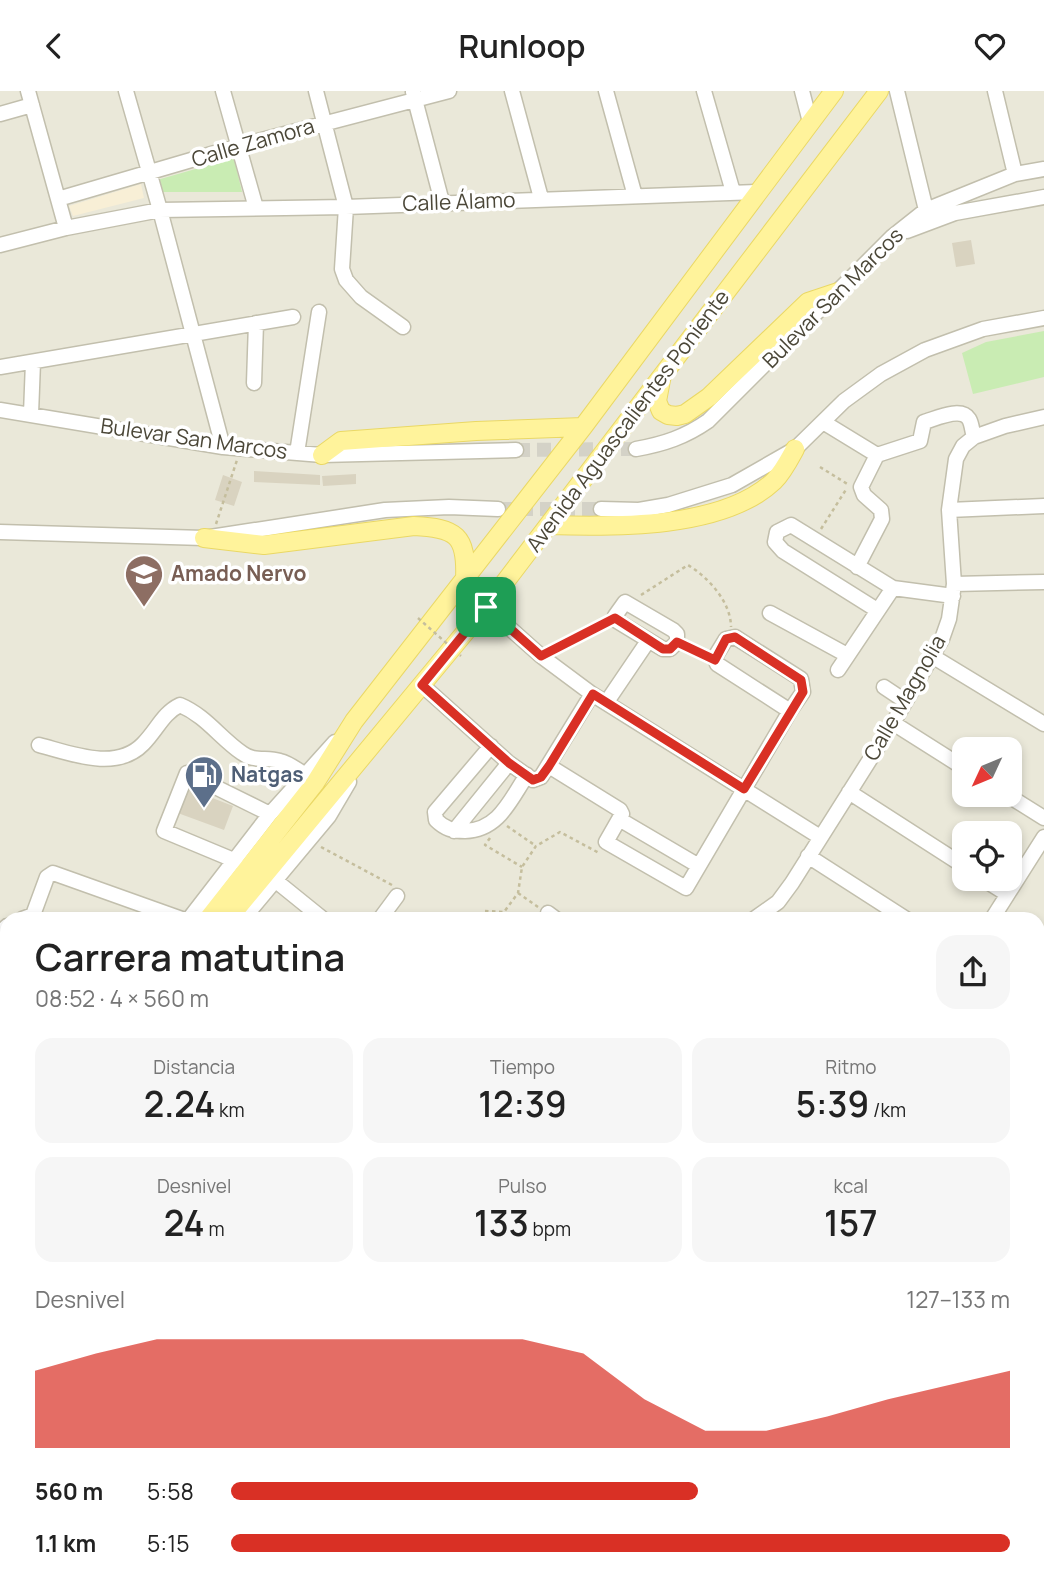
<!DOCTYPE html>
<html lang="es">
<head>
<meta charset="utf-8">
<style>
	body { margin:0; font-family:Manrope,sans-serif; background:#f6f6f6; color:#222; height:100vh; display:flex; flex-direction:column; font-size:26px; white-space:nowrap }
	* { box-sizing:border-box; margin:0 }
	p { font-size:23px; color:#767676 }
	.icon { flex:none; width:38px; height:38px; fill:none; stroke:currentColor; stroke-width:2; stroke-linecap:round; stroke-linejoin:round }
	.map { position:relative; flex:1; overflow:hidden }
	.details { position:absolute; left:0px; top:821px; width:1045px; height:674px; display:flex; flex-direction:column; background:#fff; border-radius:21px 21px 0 0; box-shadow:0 4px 10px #0003 }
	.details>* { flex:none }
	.needle { width:46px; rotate:226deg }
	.fabs { position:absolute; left:952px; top:646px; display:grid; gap:14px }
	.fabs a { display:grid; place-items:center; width:70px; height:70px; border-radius:14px; background:#fff; box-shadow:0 4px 10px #0003; font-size:35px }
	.pin { position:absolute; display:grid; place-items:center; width:60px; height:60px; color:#fff; margin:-30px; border-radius:14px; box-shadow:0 4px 10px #0006 }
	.round { display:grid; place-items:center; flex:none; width:74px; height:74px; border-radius:21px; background:#f6f6f6 }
	.summary { display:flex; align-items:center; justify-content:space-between; height:119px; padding:0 35px }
	h1 { font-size:38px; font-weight:600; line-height:52px }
	.stats { display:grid; grid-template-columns:repeat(3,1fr); gap:10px; height:119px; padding:7px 35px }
	.stats div { display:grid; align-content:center; border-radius:18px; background:#f6f6f6; text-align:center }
	.stats b { font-size:35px; font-weight:600 }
	.stats small { font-size:19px; font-weight:400 }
	.stats p { font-size:19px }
	.chart { height:196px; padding:14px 35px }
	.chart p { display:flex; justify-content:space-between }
	.chart svg { width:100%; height:126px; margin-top:7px; fill:#d93025; opacity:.7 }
	ul { padding:0 35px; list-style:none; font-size:23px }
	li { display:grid; grid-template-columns:112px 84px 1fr; align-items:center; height:52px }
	li i { height:18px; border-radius:9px; background:#d93025 }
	header { display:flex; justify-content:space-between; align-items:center; height:91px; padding:0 35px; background:#fff; font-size:32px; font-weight:600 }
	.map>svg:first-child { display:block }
</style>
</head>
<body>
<header><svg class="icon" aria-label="back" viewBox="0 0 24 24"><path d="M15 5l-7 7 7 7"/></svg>Runloop<svg class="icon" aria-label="heart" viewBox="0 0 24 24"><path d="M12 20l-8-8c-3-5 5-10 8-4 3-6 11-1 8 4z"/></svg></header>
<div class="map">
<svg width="1044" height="1494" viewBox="0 0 1044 1494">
	<rect width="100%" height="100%" fill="#f6f5eb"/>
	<path fill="#eae8d9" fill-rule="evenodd" d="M0,0H1044V940L1038,941V828H7V1488H273V1494H0ZM964,658H1010V704H964ZM964,742H1010V788H964Z
		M1038,1075H1044V1494H708L704,1488H1038Z
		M440,1488H630L635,1494H444Z"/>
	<path fill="#f8efd6" d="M141,93L144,107L73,125L69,115Z"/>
	<path fill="#f0edd5" d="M0,1105L7,1108V1488H196L194,1494H0Z"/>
	<path fill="#c9ecb3" d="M234,67L242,101H160L157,89Z
		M1044,240V286L973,303L962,262L986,251Z
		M342,1488H440L444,1494H343Z"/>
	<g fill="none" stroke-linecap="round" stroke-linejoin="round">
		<path stroke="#a6c7f4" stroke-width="23" d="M1038,975L1044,974
			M303,1494V1488"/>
	</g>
	<path fill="#d9d3c0" d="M971,149L975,173L956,176L952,152Z
		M254,380L320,384V394L254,391Z
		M356,383V393L323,395L322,385Z
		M223,384L242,391L234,415L215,409Z
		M184,696L233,715L224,739L175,721Z
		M0,1261L7,1270V1300L0,1292Z
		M0,1353L7,1361V1389L0,1381Z
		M0,1466L7,1474V1488H19L25,1494H0Z"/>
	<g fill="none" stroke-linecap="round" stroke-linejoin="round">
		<path stroke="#d4d2c7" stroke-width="14" stroke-dasharray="14 7" stroke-linecap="butt" d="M516,359L636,358
			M498,418H601"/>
		<path stroke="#d4d2c7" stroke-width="18" stroke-dasharray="18 9" stroke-linecap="butt" d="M0,935L7,938"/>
		<g stroke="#c2bfad" stroke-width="17">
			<path id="minor" d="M28,0L66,137
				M126,0L160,119L223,356
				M223,0L256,117
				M316,0L346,116L342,178L346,189L361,206L403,236
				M512,0L541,107
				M606,0L635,105
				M704,0L733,101
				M802,0L810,31
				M897,0L926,119
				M995,0L1015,83
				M413,1L442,111
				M0,23L32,14
				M58,108L239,55L449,0
				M907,140L955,122L1044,106
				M0,154L66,137L160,119L346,116L757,101
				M0,276L293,226
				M254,292L256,232
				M0,319L223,356L322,364L516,359
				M31,323L33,271
				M823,331L877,364
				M636,358C664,353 685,346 708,330L892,146L926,119L1015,83L1044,78
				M297,362L319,221
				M877,364L920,350L924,331C935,328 961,315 969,328C972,333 972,340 974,346
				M601,418L639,419L668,414L732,394L795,358L844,310L881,283L925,259L983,238L1044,227
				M949,419L1044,415
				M0,441L204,447L385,419L449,416L498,418
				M857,476L882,428L881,419L864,404L861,396L877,364
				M954,493L1044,491
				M625,511L673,539L677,543V551L670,558H663L617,530L615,525Z
				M486,516L541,565L592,603L820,746
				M877,519L783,460L775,451L777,441L791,434L893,497L953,505
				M770,522L847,564
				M932,565L1044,633
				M838,579L893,497
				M422,594L509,672L533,689L541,686L592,603
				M884,596L905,610
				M606,612L648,550
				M893,632L964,677
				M39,654C70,662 116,681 143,653C157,639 163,622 180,614C206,625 220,647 242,662C254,671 266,666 280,670C289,672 296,678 304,683
				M491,655L435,721L436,729C445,738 453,740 465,740C499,739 510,709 527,684
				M549,675L620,719L622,723L606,751L686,797L790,620L803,601L801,588L735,546L726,548L715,566L717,573L790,620
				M849,701L964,775
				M1007,704L1044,727
				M619,728L699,775
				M454,740L509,672
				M808,765L906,828
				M236,770L164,740L187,682L270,723
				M983,788L1007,803
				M276,790L323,828
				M548,822L556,828
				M22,828L33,824L47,786L53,782L182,828
				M189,828L270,723L335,651
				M243,828L329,725L349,691
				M380,828L397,805
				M754,828L778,811L792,792L893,632L942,548L949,528L954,493L949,419L956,368L963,355L974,346L1005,335L1044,326
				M992,828L1044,746
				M0,843L7,835
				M0,898L7,901
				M0,949L7,952
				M0,1032L7,1027
				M0,1091L7,1085
				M0,1105L7,1108
				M1038,1125H1044
				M1038,1174L1044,1165
				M1038,1362L1044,1354
				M454,1488L457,1494
				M900,1488L905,1494
				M194,1494L196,1488"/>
		</g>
		<g stroke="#ead865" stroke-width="20">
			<path id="major" d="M661,289L657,310L661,320L668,324L677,325L685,323L709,306L808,211L838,201
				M322,364L341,350L476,340L583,336
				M549,434C615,436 723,438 774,390C783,381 789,369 795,358
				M204,447L264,454L414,435C456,437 467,444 465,488
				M208,828L315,692L354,630L583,336L834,0
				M228,828L486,516L879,0
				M0,916L7,919
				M0,1068L7,1062
				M1038,1462L1044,1466
				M1038,1481L1044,1484
				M647,1488L652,1494
				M680,1488L684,1494"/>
		</g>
		<path stroke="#c5be9d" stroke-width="2.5" stroke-dasharray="3.5 3.5" stroke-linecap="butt" d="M820,376L849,394
			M216,433L237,369
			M821,438L847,397
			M641,504L688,474C708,486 731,511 731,536
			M690,557L702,563
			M553,558L604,533
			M507,735L536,755
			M490,747L485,754L522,776
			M321,756L392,794
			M518,802L538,816
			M485,820L504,821L518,802L522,776L536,755L560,741L599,762
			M0,1251L7,1259
			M0,1333L7,1328
			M0,1339L7,1348
			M0,1401L7,1409
			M52,1488L58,1494
			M223,1494L224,1488"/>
		<use href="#minor" stroke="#fff" stroke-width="14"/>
		<use href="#major" stroke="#fff39b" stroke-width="18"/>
		<g stroke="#ead865" stroke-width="20" stroke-linecap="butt">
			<path id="major-bridge" d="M0,1050L7,1044"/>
		</g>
		<path stroke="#c5be9d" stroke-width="2.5" stroke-dasharray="3.5 3.5" stroke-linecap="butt" d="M418,527L461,565"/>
		<use href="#major-bridge" stroke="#fff39b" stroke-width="18"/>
	</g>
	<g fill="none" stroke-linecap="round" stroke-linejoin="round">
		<g stroke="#fff" stroke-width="14">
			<path id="route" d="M486,516L541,565L615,527L663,558H670L677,551L715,569L726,548L735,546L801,589L803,601L744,698L593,603L549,675L541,686L533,689L509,672L422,594Z"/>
		</g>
		<use href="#route" stroke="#d93025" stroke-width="9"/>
	</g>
	<defs>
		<g id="school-pin" transform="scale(2.0125)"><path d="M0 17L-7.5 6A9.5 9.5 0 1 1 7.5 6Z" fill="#8d6e63" stroke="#fff"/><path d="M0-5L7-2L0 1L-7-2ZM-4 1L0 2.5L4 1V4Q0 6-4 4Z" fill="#fff"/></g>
		<g id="fuel-pin" transform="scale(2.0125)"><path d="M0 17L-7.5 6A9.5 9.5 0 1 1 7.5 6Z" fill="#5c6f8a" stroke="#fff"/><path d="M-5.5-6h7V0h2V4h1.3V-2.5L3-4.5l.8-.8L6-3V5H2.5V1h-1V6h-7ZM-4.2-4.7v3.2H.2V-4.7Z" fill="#fff"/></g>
	</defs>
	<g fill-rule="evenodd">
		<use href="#school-pin" x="144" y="483"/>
		<use href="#fuel-pin" x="204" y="684"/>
	</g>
	<g text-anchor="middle" stroke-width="7" stroke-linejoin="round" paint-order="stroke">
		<g font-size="21" fill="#4b4738" stroke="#fff">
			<text transform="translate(253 52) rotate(-16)" y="7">Calle Zamora</text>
			<text transform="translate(459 111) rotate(-2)" y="7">Calle Álamo</text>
			<text transform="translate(833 207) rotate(-45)" y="7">Bulevar San Marcos</text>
			<text transform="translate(628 330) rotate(-53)" y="7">Avenida Aguascalientes Poniente</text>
			<text transform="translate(194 348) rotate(8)" y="7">Bulevar San Marcos</text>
			<text transform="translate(905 607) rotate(-60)" y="7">Calle Magnolia</text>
		</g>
		<g font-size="21" font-weight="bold" fill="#785e54" stroke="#fff" text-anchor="start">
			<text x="171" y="490">Amado Nervo</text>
		</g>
		<g font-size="21" font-weight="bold" fill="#4e5e75" stroke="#fff" text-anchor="start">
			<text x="231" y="691">Natgas</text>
		</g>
	</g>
</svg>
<div class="fabs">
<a><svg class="needle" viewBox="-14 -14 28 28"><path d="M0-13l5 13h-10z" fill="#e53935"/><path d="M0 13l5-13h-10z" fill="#767676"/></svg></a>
<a><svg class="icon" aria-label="locate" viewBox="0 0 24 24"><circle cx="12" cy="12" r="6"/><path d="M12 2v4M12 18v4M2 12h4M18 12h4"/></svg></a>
</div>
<div class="pin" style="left:486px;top:516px;background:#1e9e55"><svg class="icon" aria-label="arrive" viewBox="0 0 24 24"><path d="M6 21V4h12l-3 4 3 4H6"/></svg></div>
<section class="details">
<div class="summary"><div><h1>Carrera matutina</h1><p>08:52 · 4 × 560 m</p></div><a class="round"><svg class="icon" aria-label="share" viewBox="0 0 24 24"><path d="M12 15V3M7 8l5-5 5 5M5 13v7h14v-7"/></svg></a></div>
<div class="stats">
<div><p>Distancia</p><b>2.24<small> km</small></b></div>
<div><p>Tiempo</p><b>12:39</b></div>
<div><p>Ritmo</p><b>5:39<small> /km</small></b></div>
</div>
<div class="stats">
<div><p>Desnivel</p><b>24<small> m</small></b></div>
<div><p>Pulso</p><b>133<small> bpm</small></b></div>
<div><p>kcal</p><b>157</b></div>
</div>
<div class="chart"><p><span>Desnivel</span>127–133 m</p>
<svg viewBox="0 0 160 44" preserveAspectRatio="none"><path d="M0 44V17L10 11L20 6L30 6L40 6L50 6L60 6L70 6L80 6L90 11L100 27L110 38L120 38L130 33L140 27L150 22L160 17V44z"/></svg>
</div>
<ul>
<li><b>560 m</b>5:58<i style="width:60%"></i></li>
<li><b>1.1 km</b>5:15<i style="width:100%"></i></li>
</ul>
</section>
</div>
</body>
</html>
